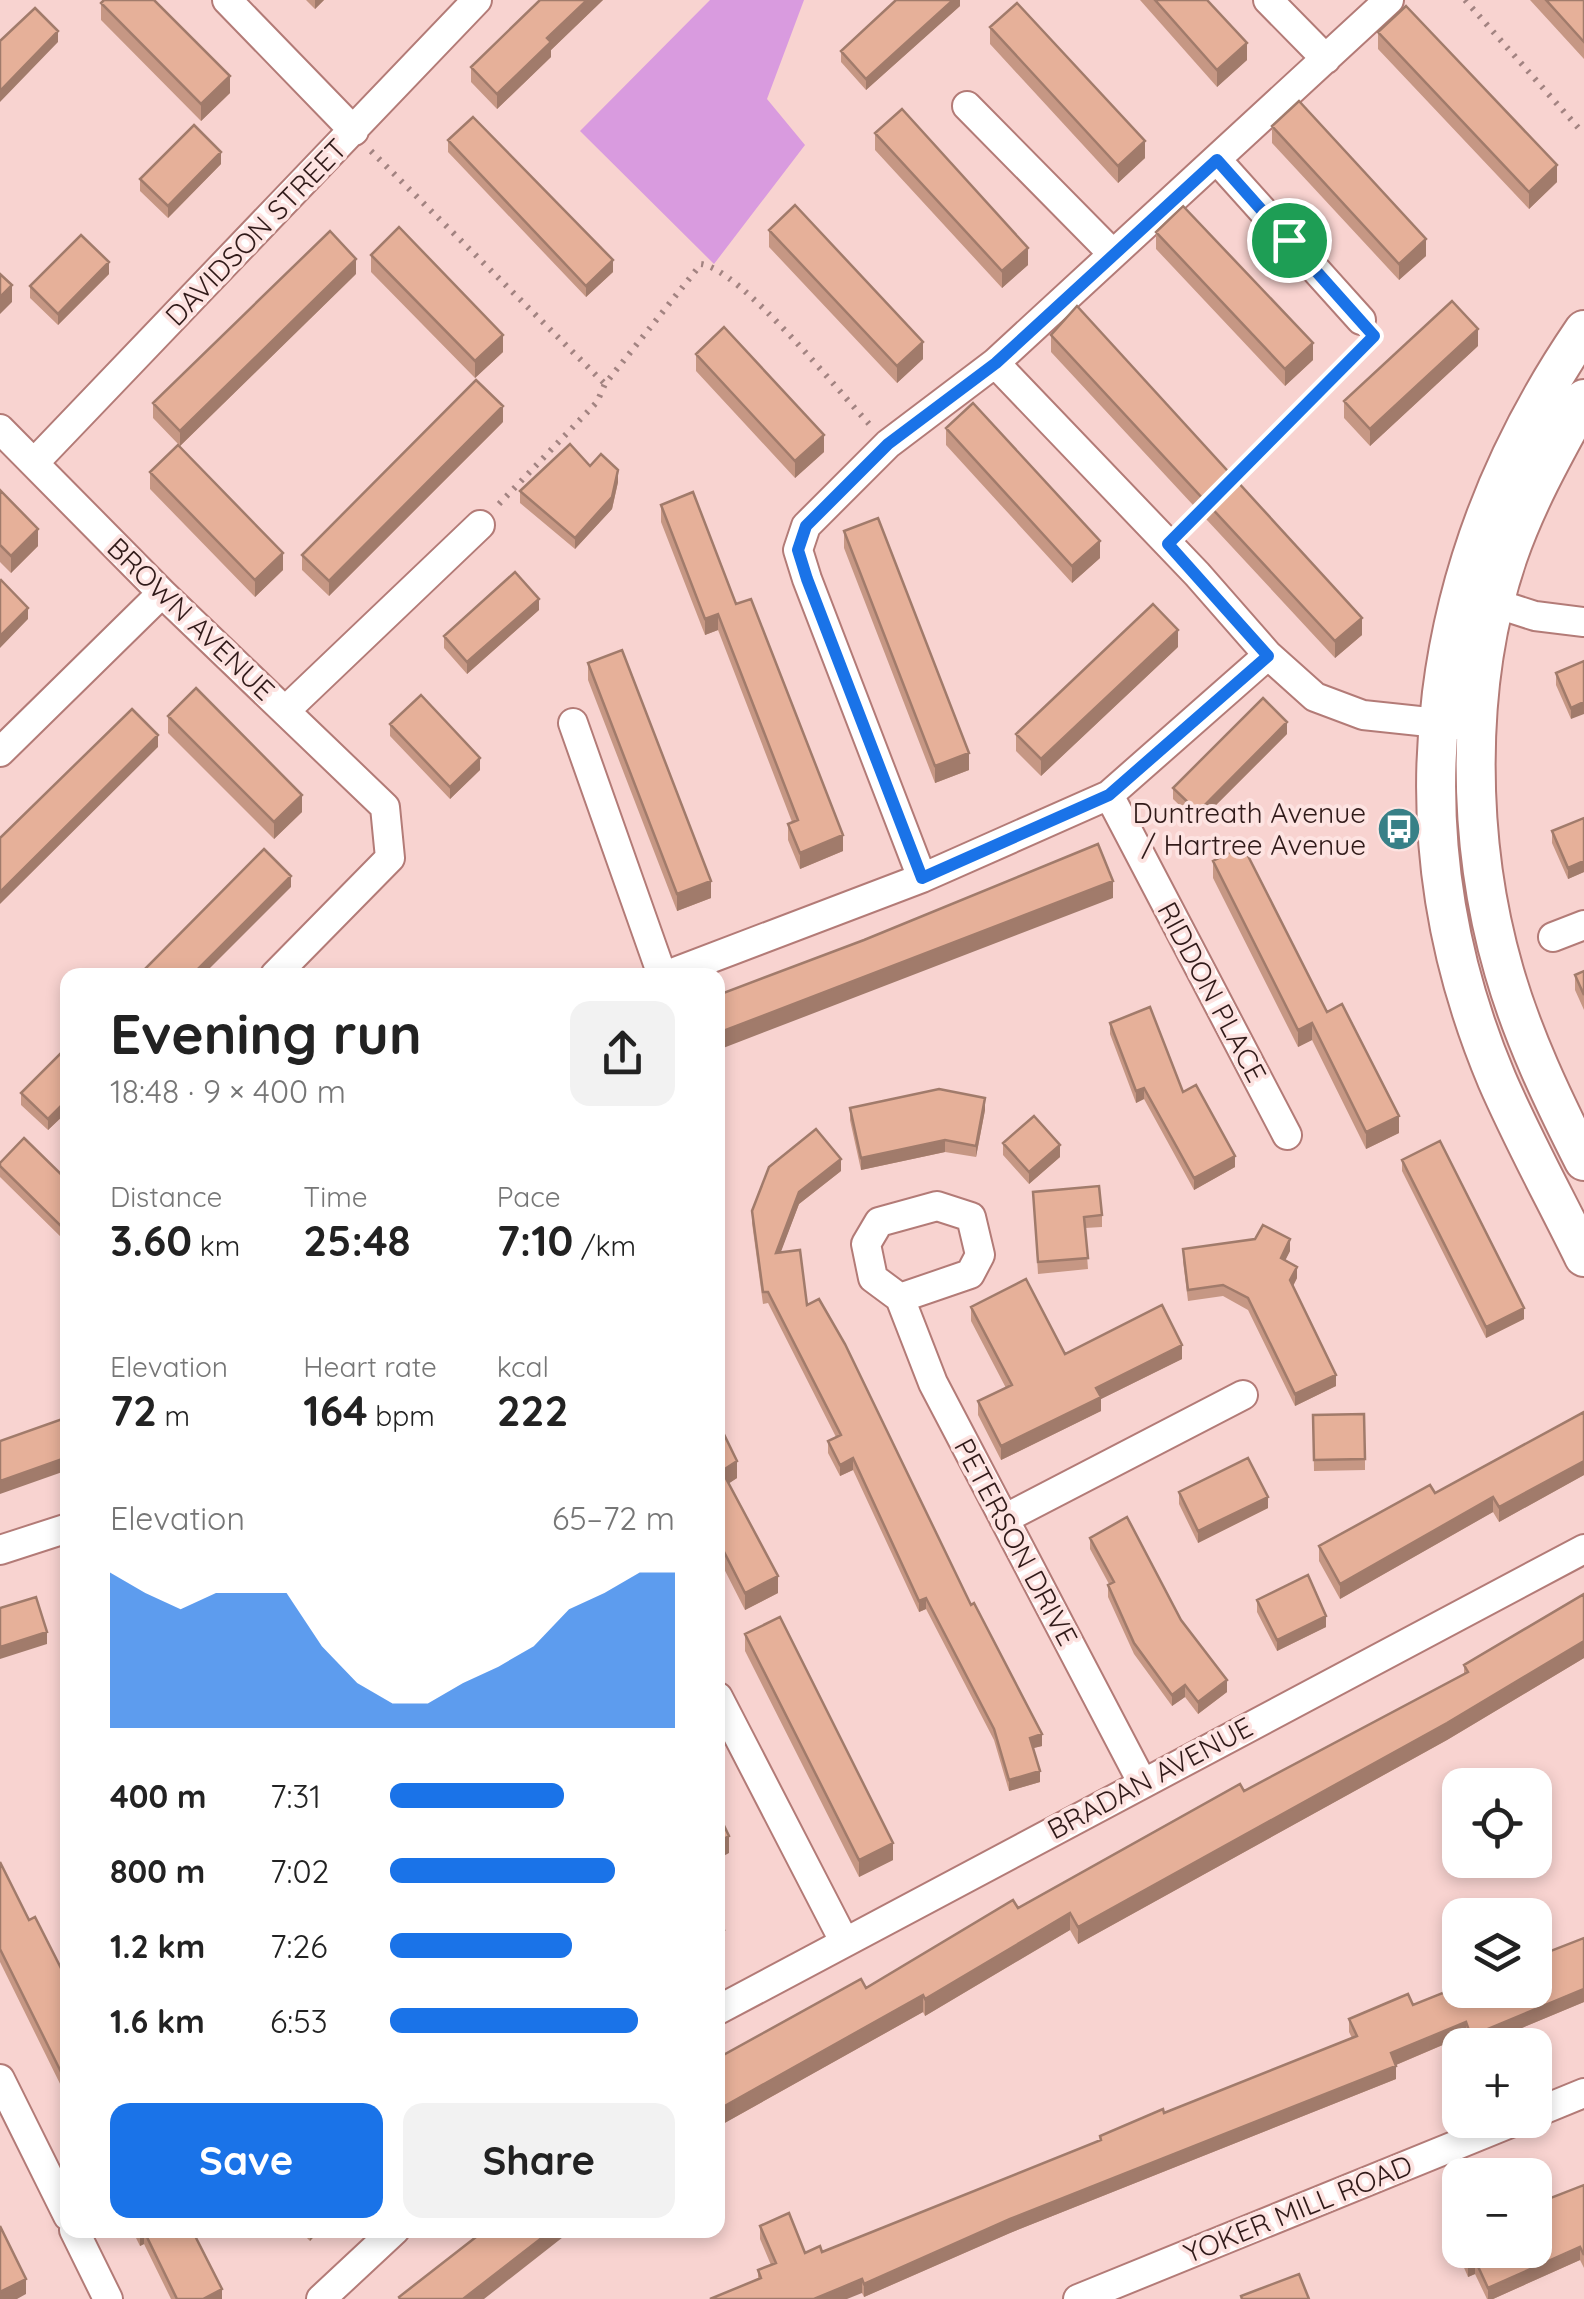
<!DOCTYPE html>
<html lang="en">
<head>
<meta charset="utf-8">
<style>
	body { margin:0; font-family:Quicksand,sans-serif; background:#f2f2f2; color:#222; height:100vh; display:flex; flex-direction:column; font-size:38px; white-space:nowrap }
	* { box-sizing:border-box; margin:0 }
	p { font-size:32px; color:#767676 }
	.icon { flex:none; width:55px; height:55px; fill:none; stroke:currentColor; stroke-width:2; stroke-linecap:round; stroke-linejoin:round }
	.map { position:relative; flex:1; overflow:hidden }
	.panel { position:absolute; left:60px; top:968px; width:665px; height:1270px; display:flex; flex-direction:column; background:#fff; border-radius:20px; box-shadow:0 5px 15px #0003 }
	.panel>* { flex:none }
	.buttons { position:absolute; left:1442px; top:1768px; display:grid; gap:20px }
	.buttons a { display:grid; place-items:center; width:110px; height:110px; border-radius:20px; background:#fff; box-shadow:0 5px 15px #0003; font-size:50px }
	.pin { position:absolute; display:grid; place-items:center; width:85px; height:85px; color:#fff; margin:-42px; border:5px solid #fff; border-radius:50%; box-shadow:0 2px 10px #0007 }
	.round { display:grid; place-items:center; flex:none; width:105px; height:105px; border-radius:20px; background:#f2f2f2 }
	.head { display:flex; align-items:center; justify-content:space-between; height:170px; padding:0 50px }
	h1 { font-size:55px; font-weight:800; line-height:75px }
	.metrics { display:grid; grid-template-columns:repeat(3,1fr); gap:15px; height:170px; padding:10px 50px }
	.metrics div { display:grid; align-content:center }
	.metrics b { font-size:42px; font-weight:800 }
	.metrics small { font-size:28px; font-weight:400 }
	.metrics p { font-size:28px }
	.chart { height:280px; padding:20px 50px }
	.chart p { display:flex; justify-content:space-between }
	.chart svg { width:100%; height:180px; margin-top:10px; fill:#1a73e8; opacity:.7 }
	.action { display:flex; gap:20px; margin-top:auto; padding:20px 50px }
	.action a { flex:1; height:115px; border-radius:20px; background:#1a73e8; color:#fff; font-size:40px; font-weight:800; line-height:115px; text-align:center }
	.action a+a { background:#f2f2f2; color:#222 }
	ul { padding:0 50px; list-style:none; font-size:32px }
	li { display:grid; grid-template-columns:160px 120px 1fr; align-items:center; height:75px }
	li i { height:25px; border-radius:12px; background:#1a73e8 }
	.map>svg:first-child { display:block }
</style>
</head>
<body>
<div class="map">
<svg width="1584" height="2299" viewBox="0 0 1584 2299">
	<rect width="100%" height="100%" fill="#f8d3d0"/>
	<path fill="#d99bdf" d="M710,0H804L767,99L805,145L714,264L580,131Z"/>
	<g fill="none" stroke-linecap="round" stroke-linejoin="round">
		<g stroke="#b37b77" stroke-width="32">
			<path id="street" d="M227,0L354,131
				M1268,0L1326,59
				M967,106L1113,254
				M1217,160L1361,320
				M995,363L1197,574L1268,655L1315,697L1363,715L1457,725
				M0,429L162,593L385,807L390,858L275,975
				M34,463L477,0
				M1479,598L1535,616L1584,622
				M285,711L480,525
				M573,723L662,975
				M0,752L162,593
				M1109,795L1287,1135
				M922,878L807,579L798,550L806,526L888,444L995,363L1389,0
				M1553,937L1584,925
				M667,975L922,878L1109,795L1268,655
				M900,1298L970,1274L980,1255L971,1217L937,1206L879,1222L866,1244L873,1278L900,1298L933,1383L1142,1782
				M1004,1519L1243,1395
				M0,1550L68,1528
				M718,1697L844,1941
				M718,2010L1584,1549
				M0,2079L68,2216
				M1535,2113L1584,2093
				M74,2230L108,2299
				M321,2299L395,2230
				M1078,2299L1518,2120"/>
		</g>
		<g stroke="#b37b77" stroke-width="42">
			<path id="secondary" d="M1584,330C1429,556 1389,824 1497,1080C1523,1140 1555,1198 1584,1257
				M1584,399C1556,450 1527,501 1508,556C1464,684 1467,843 1504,971C1523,1037 1553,1100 1584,1161"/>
		</g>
		<path stroke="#a28381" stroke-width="6" stroke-dasharray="2.5 8" stroke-linecap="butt" d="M1465,0L1582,132
			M371,151L605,384
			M1228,483L1361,350
			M499,504L597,402L605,384L701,264C740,269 839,392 870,425
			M1186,525L1205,506"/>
		<use href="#street" stroke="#fff" stroke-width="28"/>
		<use href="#secondary" stroke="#fff" stroke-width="38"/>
	</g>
	<path fill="#c69784" d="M306,0H324L315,9Z
		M540,0H603L551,50V57L497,109L471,82V67Z
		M960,0V6L866,90L841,62V51Z
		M1140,0H1207L1247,60L1217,87Z
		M1530,0H1584V59Z
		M101,3L230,93L201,121L101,20Z
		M990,27L1145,158L1118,183L990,44Z
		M1378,32L1557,182L1529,209L1378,49Z
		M1272,126L1426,256L1399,280L1272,143Z
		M875,133L1028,265L1002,288L875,150Z
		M448,140L613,272L586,297L448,152Z
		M221,164L168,218L140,191V179Z
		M769,230L923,359L897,383L769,247Z
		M1156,232L1313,360L1285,386L1156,249Z
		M371,255L503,352L475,378L371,272Z
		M109,274L58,325L30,298V286Z
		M356,274L180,446L153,418V403Z
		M1051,335L1362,635L1335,658L1051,352Z
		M1478,346L1370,446L1344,418V401Z
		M696,354L824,452L795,478L696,371Z
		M503,422L329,596L302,570V555Z
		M946,428L1100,558L1072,583L946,445Z
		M590,466L618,482L612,509L575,549L520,503V491Z
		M150,472L283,570L255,597L150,489Z
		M0,490L38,546L11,573L0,562Z
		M661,505L736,604L843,851L800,869L788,840V824L792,822L718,630L705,635L661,522Z
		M844,531L969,770L935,783L844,548Z
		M539,610L467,674L444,648V636Z
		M1178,647L1041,776L1016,751V734Z
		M1584,661L1571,719L1556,685V673Z
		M588,663L711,898L677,911L588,680Z
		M168,716L302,812L274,839L168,733Z
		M390,724L480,770L450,799L390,736Z
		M1287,734L1198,823L1173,799V788Z
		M1584,818V872L1568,879L1552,843V831Z
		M1213,861L1327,1012L1399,1133L1366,1149L1312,1040L1298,1047L1213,878Z
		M1584,971V1010L1575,990V975Z
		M1110,1023L1183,1092L1235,1167L1194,1190L1144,1099L1136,1103L1110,1034Z
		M68,1046V1111L48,1130L21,1105V1093Z
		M850,1108L985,1110L976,1157L945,1152L861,1170L850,1120Z
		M1003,1143L1060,1157L1029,1184L1003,1155Z
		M1402,1160L1524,1319L1486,1338L1402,1171Z
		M0,1163L68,1181V1244L0,1177Z
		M841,1171L799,1204L780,1253L971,1605L1042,1746L1033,1748L1040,1782L1009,1791L994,1740L926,1609L919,1612L853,1470L840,1476L828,1453V1441L836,1437L768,1303L763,1304L752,1223V1211Z
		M1033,1192L1102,1215V1227L1085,1228L1088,1269L1038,1274Z
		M1183,1249L1290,1251L1285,1260L1297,1278L1293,1286L1336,1386L1295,1406L1248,1310L1223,1296L1188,1301L1183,1261Z
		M971,1307L1065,1354L1182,1359L1101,1399V1411L1001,1460L978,1415V1401L1006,1388L971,1321Z
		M1584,1412V1475L1499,1522L1493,1512L1340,1599L1319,1561V1546L1435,1493Z
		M1313,1415L1365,1459V1470L1314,1471Z
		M718,1422L737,1478L729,1483L778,1593L745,1610L718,1557Z
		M1179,1492L1268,1508L1198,1543L1179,1504Z
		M1090,1538L1181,1620L1227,1692L1198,1714L1185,1697L1172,1706L1134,1654L1108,1597V1585L1109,1584L1090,1549Z
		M1584,1594V1658L1447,1740L1078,1944L1070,1930L925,2016L923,2012L721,2125L718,2119V2058L866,1988L1244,1791L1464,1674V1665Z
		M1257,1600L1326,1627L1277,1651L1257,1612Z
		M745,1634L893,1860L859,1877L745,1651Z
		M0,1862L29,1920L68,1982V2100L0,1962Z
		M1584,1938V2002L1481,2045H1469L1466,2035L1396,2065V2079L1010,2233L864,2297L862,2293L758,2279V2270L771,2265L760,2239V2226L805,2253L822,2252L1100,2140V2136L1164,2113L1352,2038L1349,2032V2019L1413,2005Z
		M1584,2185V2268L1580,2260L1493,2299H1487L1475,2274L1468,2277L1456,2249V2235L1460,2234V2250H1535Z
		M132,2230H192L222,2299H171L144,2244L140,2246Z
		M299,2230H320L310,2241Z"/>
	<path fill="#a17b6b" d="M315,0H324L315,9Z
		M587,0H603L551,50V57L497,109V94L547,38Z
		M953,0H960V6L866,90V79Z
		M58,31V42L0,102V91Z
		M1247,43V60L1217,87V70Z
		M230,76V93L201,121V104Z
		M1145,141V158L1118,183V166Z
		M221,152V164L168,218V206Z
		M1557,165V182L1529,209V192Z
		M1426,239V256L1399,280V264Z
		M1028,248V265L1002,288V271Z
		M356,259V274L180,446V431Z
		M613,260V272L586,297V286Z
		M109,262V274L58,325V314Z
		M12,285V302L0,314V297Z
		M1478,329V346L1370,446V429Z
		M503,335V352L475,378V361Z
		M923,342V359L897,383V366Z
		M1313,343V360L1285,386V369Z
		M503,406V422L329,596V581Z
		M824,435V452L795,478V461Z
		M618,470V482L612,509L575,549V538Z
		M38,529V546L11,573V556Z
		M1100,541V558L1072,583V566Z
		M283,553V570L255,597V580Z
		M539,599V610L467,674V662Z
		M28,608V619L0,648V636Z
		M718,614V630L705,635V619Z
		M1362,618V635L1335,658V641Z
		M1178,630V647L1041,776V759Z
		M1584,702V714L1571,719V708Z
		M1287,722V734L1198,823V812Z
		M158,735V747L0,904V892Z
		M969,753V770L935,783V766Z
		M480,758V770L450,799V787Z
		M302,795V812L274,839V822Z
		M843,835V851L800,869V853Z
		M1584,861V872L1568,879V868Z
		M291,876V887L203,975H192Z
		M711,881V898L677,911V894Z
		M1113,881V898L718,1050V1033Z
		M1312,1023V1040L1298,1047V1030Z
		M1144,1088V1099L1136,1103V1091Z
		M985,1098V1110L976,1157V1146Z
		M68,1099V1111L48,1130V1119Z
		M1399,1116V1133L1366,1149V1132Z
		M945,1140V1152L861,1170V1158Z
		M1060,1145V1157L1029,1184V1172Z
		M1235,1156V1167L1194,1190V1178Z
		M841,1159V1171L799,1204L776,1265V1253L799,1192Z
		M1290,1239V1251L1281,1269V1258Z
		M1297,1267V1278L1290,1292V1280Z
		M1524,1308V1319L1486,1338V1327Z
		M1182,1345V1359L1101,1399V1411L1001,1460V1446L1096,1388Z
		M1336,1375V1386L1295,1406V1394Z
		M68,1457V1470L0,1494V1481Z
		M853,1458V1470L840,1476V1465Z
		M737,1461V1478L722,1488V1471Z
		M1584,1461V1475L1499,1522V1507Z
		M1268,1497V1508L1198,1543V1531Z
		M1493,1497V1512L1340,1599V1584Z
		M778,1576V1593L745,1610V1593Z
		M926,1598V1609L919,1612V1601Z
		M1326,1616V1627L1277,1651V1640Z
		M47,1632V1644L0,1659V1647Z
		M1584,1641V1658L1447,1740L1078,1944V1927Z
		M1227,1680V1692L1198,1714V1702Z
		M1185,1685V1697L1172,1706V1695Z
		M1042,1734V1746L1030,1749V1738Z
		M1040,1771V1782L1009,1791V1780Z
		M729,1836V1853L718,1859V1842Z
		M893,1843V1860L859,1877V1860Z
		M1070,1913V1930L925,2016V1999Z
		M724,1930V1947L718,1951V1934Z
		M1584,1989V2002L1481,2045H1471V2036Z
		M923,1995V2012L721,2125V2108Z
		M1466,2022V2035L1391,2067V2053Z
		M1396,2066V2079L1010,2233L864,2297V2284L1010,2219Z
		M310,2230H320L310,2241Z
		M552,2230H572L484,2299H463Z
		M144,2231V2244L140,2246V2233Z
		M1580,2247V2260L1493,2299H1488V2288Z
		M1475,2260V2274L1468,2277V2263Z
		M26,2279V2294L17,2299H0V2292Z
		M862,2279V2293L847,2299H814Z
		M222,2289V2299H203Z"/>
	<path fill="#e6b099" stroke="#a17b6b" stroke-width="2.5" d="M104,0H154L230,76L201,104L101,3Z
		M540,0H587L547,38L551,42L497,94L471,67Z
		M896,0H953L866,79L841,51Z
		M1155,0H1207L1247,43L1217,70Z
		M1546,0H1584V42Z
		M1017,3L1145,141L1118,166L990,27Z
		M1406,6L1557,165L1529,192L1378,32Z
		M35,8L58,31L0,91V41Z
		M1299,101L1426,239L1399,264L1272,126Z
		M902,109L1028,248L1002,271L875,133Z
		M473,117L613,260L586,286L448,140Z
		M194,125L221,152L168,206L140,179Z
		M795,205L923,342L897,366L769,230Z
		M1183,206L1313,343L1285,369L1156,232Z
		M399,227L503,335L475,361L371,255Z
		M330,231L356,259L180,431L153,403Z
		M81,235L109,262L58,314L30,286Z
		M0,274L12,285L0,297Z
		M1452,301L1478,329L1370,429L1344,401Z
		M1077,306L1362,618L1335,641L1051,335Z
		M724,327L824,435L795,461L696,354Z
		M476,380L503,406L329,581L302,555Z
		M973,403L1100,541L1072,566L946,428Z
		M570,444L590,466L601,454L618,470L612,497L575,538L520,491Z
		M178,445L283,553L255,580L150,472Z
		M0,490L38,529L11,556L0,545Z
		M693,492L736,604L751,599L843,835L800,853L788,824L798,820L718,614L705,619L661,505Z
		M878,518L969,753L935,766L844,531Z
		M515,572L539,599L467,662L444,636Z
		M1,580L28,608L0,636V581Z
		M1153,604L1178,630L1041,759L1016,734Z
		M622,650L711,881L677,894L588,663Z
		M1584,661V702L1571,708L1556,673Z
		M196,688L302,795L274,822L168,716Z
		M421,695L480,758L450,787L390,724Z
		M1263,698L1287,722L1198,812L1173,788Z
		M132,709L158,735L0,892V838Z
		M1584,818V861L1568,868L1552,831Z
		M1098,844L1113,881L718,1033V995L864,940Z
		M1243,846L1327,1012L1342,1004L1399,1116L1366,1132L1312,1023L1298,1030L1213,861Z
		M264,849L291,876L192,975H139Z
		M1584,971V995L1575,975Z
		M1150,1007L1183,1092L1196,1085L1235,1156L1194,1178L1144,1088L1136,1091L1110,1023Z
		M68,1046V1099L48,1119L21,1093Z
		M939,1089L985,1098L976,1146L945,1140L861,1158L850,1108Z
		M1034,1116L1060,1145L1029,1172L1003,1143Z
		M816,1129L841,1159L799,1192L776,1253L800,1250L807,1305L819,1299L845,1344L971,1605L974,1603L1042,1734L1030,1738L1040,1771L1009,1780L994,1729L926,1598L919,1601L853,1458L840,1465L828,1441L841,1435L768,1292H763L752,1211L769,1167Z
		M24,1138L68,1181V1233L0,1166V1163Z
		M1440,1141L1524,1308L1486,1327L1402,1160Z
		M1099,1186L1102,1215L1084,1217L1088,1258L1038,1262L1033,1192Z
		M1263,1225L1290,1239L1281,1258L1297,1267L1290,1280L1336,1375L1295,1394L1248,1298L1223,1285L1188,1290L1183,1249L1255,1239Z
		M1026,1279L1065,1354L1162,1305L1182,1345L1096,1388L1101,1397L1001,1446L978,1401L1012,1385L971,1307Z
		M1584,1412V1461L1499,1507L1493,1497L1340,1584L1319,1546L1430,1485L1435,1493Z
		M1364,1414L1365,1459L1314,1460L1313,1415Z
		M68,1417V1457L0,1481V1441Z
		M718,1422L737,1461L722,1471L778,1576L745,1593L718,1540Z
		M1248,1458L1268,1497L1198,1531L1179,1492Z
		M1127,1517L1181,1620L1227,1680L1198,1702L1185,1685L1172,1695L1134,1643L1108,1585L1114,1582L1090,1538Z
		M1308,1575L1326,1616L1277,1640L1257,1600Z
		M1584,1594V1641L1447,1723L1078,1927L1070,1913L925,1999L923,1995L721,2108L718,2102V2058L861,1979L866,1988L1013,1900L1018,1908L1240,1784L1244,1791L1468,1672L1464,1665Z
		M36,1597L47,1632L0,1647V1608Z
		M780,1617L893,1843L859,1860L745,1634Z
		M718,1813L729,1836L718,1842Z
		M0,1862L29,1920L35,1917L68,1982V2086L0,1949Z
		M718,1918L724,1930L718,1934Z
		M1584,1938V1989L1471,2036L1466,2022L1391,2053L1396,2066L1010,2219L864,2284L862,2279L814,2299H710L761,2278L758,2270L776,2263L760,2226L789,2213L805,2253L820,2246L822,2252L1101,2140L1100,2136L1163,2109L1164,2113L1357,2036L1349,2019L1408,1994L1413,2005L1460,1986V1990H1535V1957Z
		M1584,2185V2255L1580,2247L1488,2288L1475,2260L1468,2263L1462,2250H1535V2204Z
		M0,2226L26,2279L0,2292Z
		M138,2230H192L222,2289L203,2299H177L144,2231L140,2233Z
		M485,2230H552L463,2299H400L399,2297Z
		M1299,2274L1309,2299H1242L1241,2296Z"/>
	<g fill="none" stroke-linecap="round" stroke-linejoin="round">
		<g stroke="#fff" stroke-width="20">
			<path id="route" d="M1217,160L1374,336L1168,544L1268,656L1109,795L922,878L807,579L798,550L806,526L888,444L996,363Z"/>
		</g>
		<use href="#route" stroke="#1a73e8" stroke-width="12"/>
	</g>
	<defs>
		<g id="bus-disc" transform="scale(2.25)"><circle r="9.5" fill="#388087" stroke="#fde3e1"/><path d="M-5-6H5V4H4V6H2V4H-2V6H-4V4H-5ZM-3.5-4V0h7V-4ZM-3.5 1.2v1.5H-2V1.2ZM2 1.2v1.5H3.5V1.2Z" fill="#fff"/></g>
	</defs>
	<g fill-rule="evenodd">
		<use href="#bus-disc" x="1399" y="829"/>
	</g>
	<g text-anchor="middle" stroke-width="8" stroke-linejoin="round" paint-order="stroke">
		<g font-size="28" fill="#301a19" stroke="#fde3e1">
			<text transform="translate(256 232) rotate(-46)" y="10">DAVIDSON STREET</text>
			<text transform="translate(191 619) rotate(44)" y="10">BROWN AVENUE</text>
			<text transform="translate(1212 992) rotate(62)" y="10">RIDDON PLACE</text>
			<text transform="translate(1016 1542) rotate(62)" y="10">PETERSON DRIVE</text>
			<text transform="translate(1150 1778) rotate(-28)" y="10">BRADAN AVENUE</text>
			<text transform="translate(1298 2209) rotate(-22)" y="10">YOKER MILL ROAD</text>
		</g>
		<g font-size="28" fill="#301a19" stroke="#fde3e1" text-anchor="end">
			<text x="1366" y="823">Duntreath Avenue<tspan x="1366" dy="32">/ Hartree Avenue</tspan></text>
		</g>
	</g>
</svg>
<div class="buttons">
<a><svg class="icon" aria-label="locate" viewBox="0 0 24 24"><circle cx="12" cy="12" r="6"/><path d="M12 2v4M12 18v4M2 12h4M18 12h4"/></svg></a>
<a><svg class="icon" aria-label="layers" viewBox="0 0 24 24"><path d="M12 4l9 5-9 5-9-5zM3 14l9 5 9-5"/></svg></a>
<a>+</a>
<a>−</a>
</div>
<div class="pin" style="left:1289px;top:240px;background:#1e9e55"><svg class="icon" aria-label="arrive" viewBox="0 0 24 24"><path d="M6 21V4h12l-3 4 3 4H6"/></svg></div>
<section class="panel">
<div class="head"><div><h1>Evening run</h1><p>18:48 · 9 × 400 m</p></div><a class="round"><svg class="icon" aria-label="share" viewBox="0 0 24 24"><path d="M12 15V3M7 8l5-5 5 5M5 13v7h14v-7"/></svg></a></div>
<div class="metrics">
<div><p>Distance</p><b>3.60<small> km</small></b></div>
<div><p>Time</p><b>25:48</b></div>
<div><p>Pace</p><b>7:10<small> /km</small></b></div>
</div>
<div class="metrics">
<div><p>Elevation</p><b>72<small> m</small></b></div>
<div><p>Heart rate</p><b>164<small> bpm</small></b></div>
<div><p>kcal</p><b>222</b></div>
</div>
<div class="chart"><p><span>Elevation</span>65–72 m</p>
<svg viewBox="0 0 160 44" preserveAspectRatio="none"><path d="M0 44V6L10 11L20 15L30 11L40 11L50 11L60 24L70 33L80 38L90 38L100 33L110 29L120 24L130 15L140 11L150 6L160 6V44z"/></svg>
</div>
<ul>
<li><b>400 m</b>7:31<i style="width:61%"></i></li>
<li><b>800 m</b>7:02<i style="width:79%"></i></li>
<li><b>1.2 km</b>7:26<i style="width:64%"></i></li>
<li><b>1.6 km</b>6:53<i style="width:87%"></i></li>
</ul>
<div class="action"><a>Save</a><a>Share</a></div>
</section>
</div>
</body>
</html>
